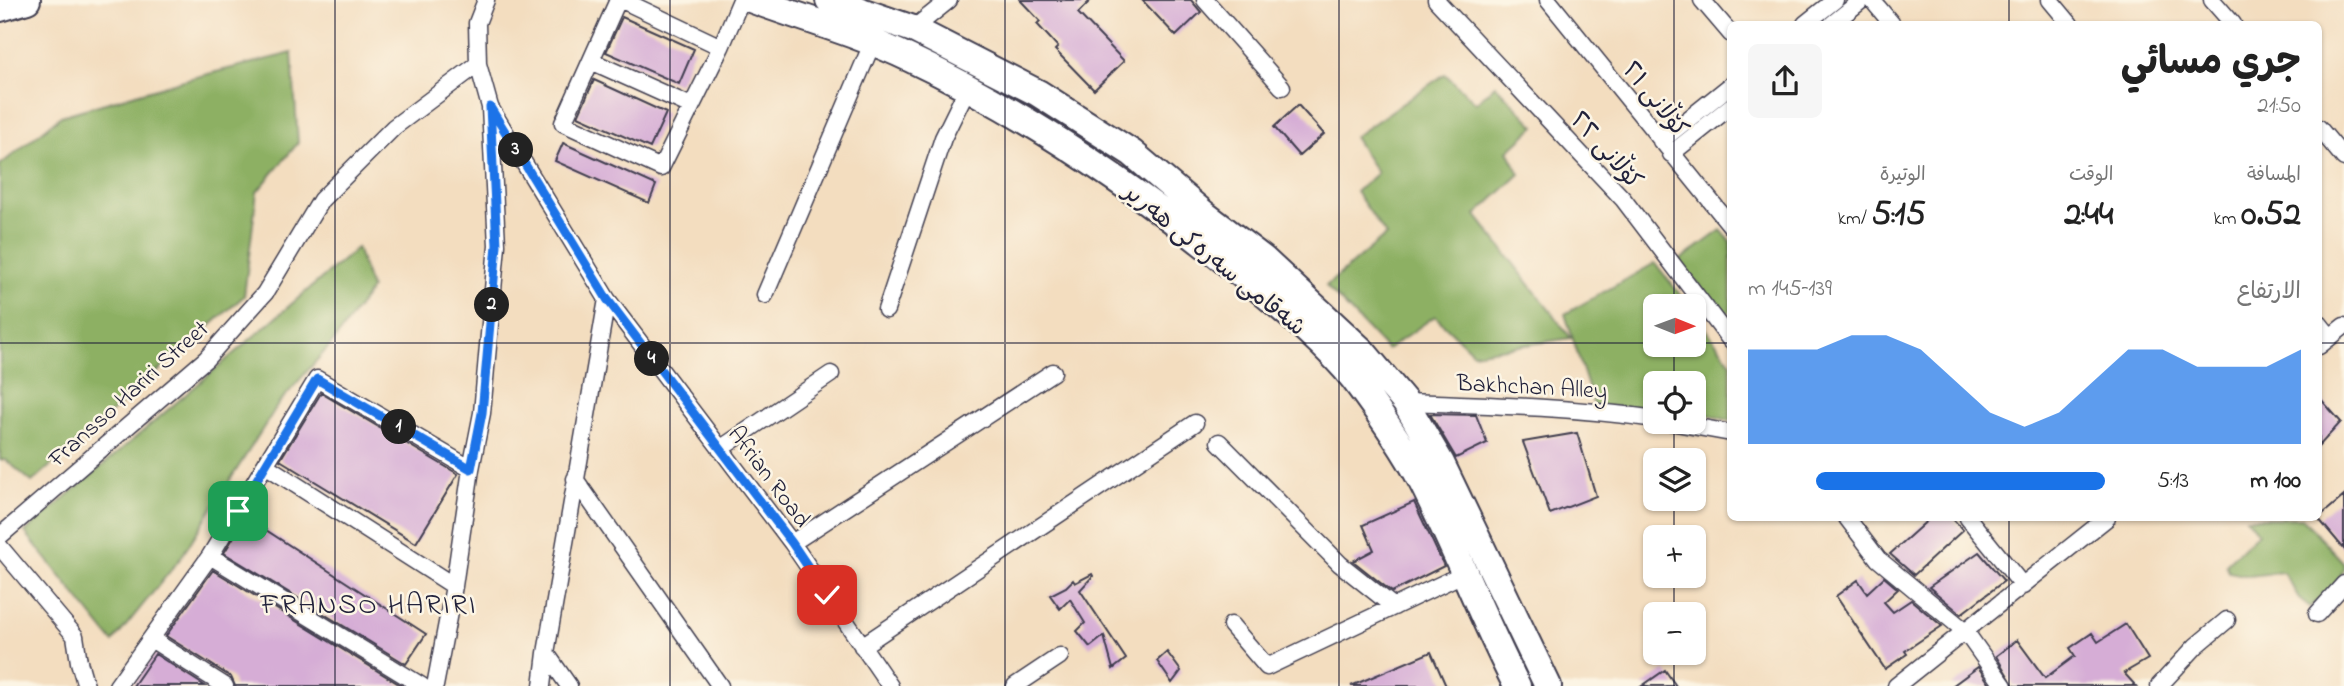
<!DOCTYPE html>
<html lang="ar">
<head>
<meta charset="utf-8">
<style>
	body { margin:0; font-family:"Indie Flower","Playpen Sans Arabic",sans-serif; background:#f6f6f6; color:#222; direction:rtl; height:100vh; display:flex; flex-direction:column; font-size:26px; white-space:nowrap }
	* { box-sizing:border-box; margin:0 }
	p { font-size:23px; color:#767676 }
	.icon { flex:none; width:38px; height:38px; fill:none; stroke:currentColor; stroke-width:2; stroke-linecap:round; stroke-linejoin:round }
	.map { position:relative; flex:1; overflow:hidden; direction:ltr }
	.panel { position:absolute; left:1727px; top:21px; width:595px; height:500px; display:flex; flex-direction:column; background:#fff; border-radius:10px; box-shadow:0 2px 5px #0004; direction:rtl }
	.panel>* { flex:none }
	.needle { width:46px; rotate:91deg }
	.fabs { position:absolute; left:1643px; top:294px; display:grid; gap:14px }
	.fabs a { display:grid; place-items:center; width:63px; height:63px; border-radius:10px; background:#fff; box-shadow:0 2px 5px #0004; font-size:35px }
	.pin { position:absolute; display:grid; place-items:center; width:60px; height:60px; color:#fff; margin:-30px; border-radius:14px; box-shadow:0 4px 10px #0006 }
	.km { position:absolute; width:35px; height:35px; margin:-18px; border-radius:50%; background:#222; color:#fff; font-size:19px; line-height:35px; text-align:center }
	.round { display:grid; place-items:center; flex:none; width:74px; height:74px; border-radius:10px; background:#f6f6f6 }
	.summary { display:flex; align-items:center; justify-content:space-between; height:119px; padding:0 21px }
	h1 { font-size:38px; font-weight:700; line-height:52px }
	.metrics { display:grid; grid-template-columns:repeat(3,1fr); gap:10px; height:119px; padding:7px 21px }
	.metrics div { display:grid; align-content:center }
	.metrics b { font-size:35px; font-weight:700 }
	.metrics small { font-size:19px; font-weight:400 }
	.metrics p { font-size:19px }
	.chart { height:196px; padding:14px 21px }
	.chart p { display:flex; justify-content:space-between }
	.chart svg { width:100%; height:126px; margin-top:7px; fill:#1a73e8; opacity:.7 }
	ul { padding:0 21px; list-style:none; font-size:23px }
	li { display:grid; grid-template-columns:112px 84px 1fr; align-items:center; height:52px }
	li i { height:18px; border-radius:9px; background:#1a73e8 }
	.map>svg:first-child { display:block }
</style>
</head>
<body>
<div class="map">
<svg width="2344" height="686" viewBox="0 0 2344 686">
	<rect width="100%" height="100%" fill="#fcf5e5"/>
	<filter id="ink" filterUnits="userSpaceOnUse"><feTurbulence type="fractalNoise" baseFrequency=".0143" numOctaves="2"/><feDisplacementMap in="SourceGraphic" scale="14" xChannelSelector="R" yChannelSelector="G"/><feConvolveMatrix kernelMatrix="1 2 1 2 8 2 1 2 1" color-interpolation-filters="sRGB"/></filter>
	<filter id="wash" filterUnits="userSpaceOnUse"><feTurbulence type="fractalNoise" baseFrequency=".00686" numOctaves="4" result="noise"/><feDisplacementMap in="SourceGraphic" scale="28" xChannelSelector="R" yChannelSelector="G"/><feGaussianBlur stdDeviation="1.57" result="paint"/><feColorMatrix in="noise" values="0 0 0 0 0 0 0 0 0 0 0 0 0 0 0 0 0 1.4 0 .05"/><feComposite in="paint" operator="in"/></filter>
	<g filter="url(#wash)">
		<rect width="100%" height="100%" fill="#f3ddbf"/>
		<path fill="#8db064" stroke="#586950" stroke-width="2" d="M292,53L298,143L257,192L244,296L32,482L6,460H0V165L61,116L184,80Z
			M1445,74L1476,103L1495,85L1535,126L1508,151L1520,174L1476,215L1571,338L1473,353L1435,316L1387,350L1326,286L1386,235L1356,192L1377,173L1354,137Z
			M1721,230L1731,242V311L1723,316L1679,261Z
			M357,248L371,289L334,341L279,403L180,559L113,642L25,532Z
			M1655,263L1689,306H1656V345H1694V313L1731,363V421L1694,411V383H1656L1655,408L1594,406L1565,314Z
			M2246,518H2302L2344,563C2344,580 2323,597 2310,607L2299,598L2283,572L2249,576L2229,572L2226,564L2258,533Z"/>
		<g id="blocks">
			<path fill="#d6add6" d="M1020,0H1091L1078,13L1124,61L1094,90L1055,50L1058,47L1037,24L1040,21Z
				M1142,0H1191L1201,12L1176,36Z
				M622,17L694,49L679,84L606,52Z
				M594,80L666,113L650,148L578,116Z
				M1298,105L1324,134L1299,156L1274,127Z
				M563,143L656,185L649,203L555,161Z
				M321,393L458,474L416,543L280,460Z
				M2319,397L2341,422L2319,446Z
				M1430,414L1476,415L1487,443L1456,458Z
				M1577,433L1596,496L1550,514L1523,442Z
				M2344,496V549L2318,518Z
				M1414,502L1444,566L1392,592L1353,561L1374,550L1363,525Z
				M246,517L426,634L406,664L224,553Z
				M1930,518H1952L1963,530L1914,575L1890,554Z
				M1979,552L2004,581L1961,614L1929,587Z
				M213,570L402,686H235L231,677L166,636Z
				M1092,574L1093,576L1080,590L1126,659L1113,669L1104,636L1090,647L1077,631L1085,623L1070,599L1060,609L1050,595L1066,587L1073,580L1075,583Z
				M1884,577L1898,589L1884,602L1893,612L1911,600L1942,626L1905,651L1907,654L1885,669L1836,596L1858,580L1867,593Z
				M2126,624L2148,659L2124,673L2136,686H2014L1996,656L2017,640L2045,678L2075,656L2070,648L2092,633L2098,642Z
				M1167,652L1181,671L1172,683L1157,661Z
				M1431,652L1446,686H1351Z
				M155,654L205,686H133Z
				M1978,667L1991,686H1952Z
				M1665,670L1676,686H1642Z"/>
		</g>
	</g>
	<g filter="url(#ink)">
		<use href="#blocks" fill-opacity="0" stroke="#413e4f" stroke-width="2"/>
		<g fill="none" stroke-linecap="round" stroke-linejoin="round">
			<g stroke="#413e4f" stroke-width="19">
				<path id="street" d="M618,0L563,123L661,168L721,47L741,0
					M622,0L721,47
					M1205,0L1282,87
					M1436,0L1623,199L1731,341
					M1548,0L1731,226
					M1702,0L1731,34
					M1872,0L1892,24
					M2050,0L2070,24
					M2212,0L2233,24
					M1805,24L1835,0
					M1832,24L1862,0
					M913,29L949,0
					M591,61L691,106
					M491,109L607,299L546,653L569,686
					M2319,128L2344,158
					M1661,141L1731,85
					M1671,154L1731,106
					M765,295L872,44
					M607,299L792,543L890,686
					M886,310L943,138L968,87
					M2319,323L2330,337
					M2319,346L2344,326
					M1405,402C1489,405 1572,407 1656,419
					M1670,422L1731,433
					M1219,442L1340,564L1394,607
					M720,449L831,374
					M265,465L454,586L471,469
					M575,479L720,686
					M1847,518L1878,559L1965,631L2004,686
					M1968,518L2023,586
					M0,536L206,359L265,293L321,200L394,127L478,64
					M792,543L1053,372
					M0,547L75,636L79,662L86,686
					M210,556L422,686
					M2317,614L2344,584
					M1231,625L1267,667L1465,573
					M151,639L225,686
					M862,646L1195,423
					M117,686L210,556L317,379L471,469L482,413L497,245L490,107L478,64L477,23L486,0
					M435,686L454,586
					M542,686L546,653
					M1015,686L1060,656
					M1896,686L2107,518
					M2159,686L2196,646L2227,620"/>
			</g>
			<g stroke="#413e4f" stroke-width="30">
				<path id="primary" d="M753,0C804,19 859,34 909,58C1026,113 1136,188 1236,270C1274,302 1324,341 1354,379C1378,411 1404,447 1422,482C1456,549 1483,620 1517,686
					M829,0L913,29L1038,93L1132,153L1204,214L1263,259L1362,351L1405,402L1441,463L1548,686
					M0,8L27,0"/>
			</g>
			<use href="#street" stroke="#fff" stroke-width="16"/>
			<use href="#primary" stroke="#fff" stroke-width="26"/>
		</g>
	</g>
	<g fill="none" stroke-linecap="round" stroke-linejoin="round" filter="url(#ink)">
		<g stroke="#fff" stroke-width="14">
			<path id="route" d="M238,511L317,379L471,469L482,413L497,245L490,107L607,299L792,543L827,595"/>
		</g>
		<use href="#route" stroke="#1a73e8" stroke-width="9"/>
	</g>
	<path fill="none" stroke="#22223b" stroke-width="2" stroke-opacity="0.55" d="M335,0V686M670,0V686M1005,0V686M1339,0V686M1674,0V306M2009,0V24M0,343H1656M1694,343H1731M2319,343H2344M1674,345V383M1674,422V460M1674,499V537M2009,518V686M1674,576V614M1674,653V686"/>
	<g text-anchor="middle" stroke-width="5" stroke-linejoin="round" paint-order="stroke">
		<g font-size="24" fill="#22223b" stroke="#fcf5e5">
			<text transform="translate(1656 99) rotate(51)" y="8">کۆڵانی ٢١</text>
			<text transform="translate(1607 150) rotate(48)" y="8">کۆڵانی ٢٢</text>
			<text transform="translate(1215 259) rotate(39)" y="8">شەقامی سەرەکی هەریر</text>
			<text transform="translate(1532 386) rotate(3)" y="8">Bakhchan Alley</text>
			<text transform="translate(128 393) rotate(-42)" y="8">Fransso Hariri Street</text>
			<text transform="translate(770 476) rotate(53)" y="8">Afrian Road</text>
		</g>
		<g font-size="28" letter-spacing="2" fill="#22223b" stroke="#fcf5e5">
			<text x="369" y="613">FRANSO HARIRI</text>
		</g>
	</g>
</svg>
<div class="fabs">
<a><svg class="needle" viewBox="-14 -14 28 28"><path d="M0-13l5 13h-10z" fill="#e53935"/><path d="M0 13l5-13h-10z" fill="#767676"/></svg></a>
<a><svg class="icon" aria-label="locate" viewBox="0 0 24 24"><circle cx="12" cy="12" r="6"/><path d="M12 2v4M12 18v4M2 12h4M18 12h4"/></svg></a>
<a><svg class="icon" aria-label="layers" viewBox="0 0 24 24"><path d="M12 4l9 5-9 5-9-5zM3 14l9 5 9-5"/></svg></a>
<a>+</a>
<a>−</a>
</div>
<div class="pin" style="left:238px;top:511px;background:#1e9e55"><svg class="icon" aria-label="arrive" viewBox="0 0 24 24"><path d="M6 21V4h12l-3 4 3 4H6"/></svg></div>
<div class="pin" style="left:827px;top:595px;background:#d93025"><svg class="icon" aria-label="check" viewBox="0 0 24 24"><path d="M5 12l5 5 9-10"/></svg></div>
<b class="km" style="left:399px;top:427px">1</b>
<b class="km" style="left:492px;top:305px">2</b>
<b class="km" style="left:516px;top:150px">3</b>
<b class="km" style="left:652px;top:359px">4</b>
<section class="panel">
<div class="summary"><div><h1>جري مسائي</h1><p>21:50</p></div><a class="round"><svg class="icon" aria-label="share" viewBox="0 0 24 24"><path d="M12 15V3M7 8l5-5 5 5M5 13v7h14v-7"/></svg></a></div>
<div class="metrics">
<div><p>المسافة</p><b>0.52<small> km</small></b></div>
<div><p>الوقت</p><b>2:44</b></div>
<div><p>الوتيرة</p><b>5:15<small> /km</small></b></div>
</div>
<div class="chart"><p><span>الارتفاع</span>139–145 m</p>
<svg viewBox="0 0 160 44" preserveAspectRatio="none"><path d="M0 44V11L10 11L20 11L30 6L40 6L50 11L60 22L70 33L80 38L90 33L100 22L110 11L120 11L130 17L140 17L150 17L160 11V44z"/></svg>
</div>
<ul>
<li><b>100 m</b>5:13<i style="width:81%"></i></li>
</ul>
</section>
</div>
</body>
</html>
